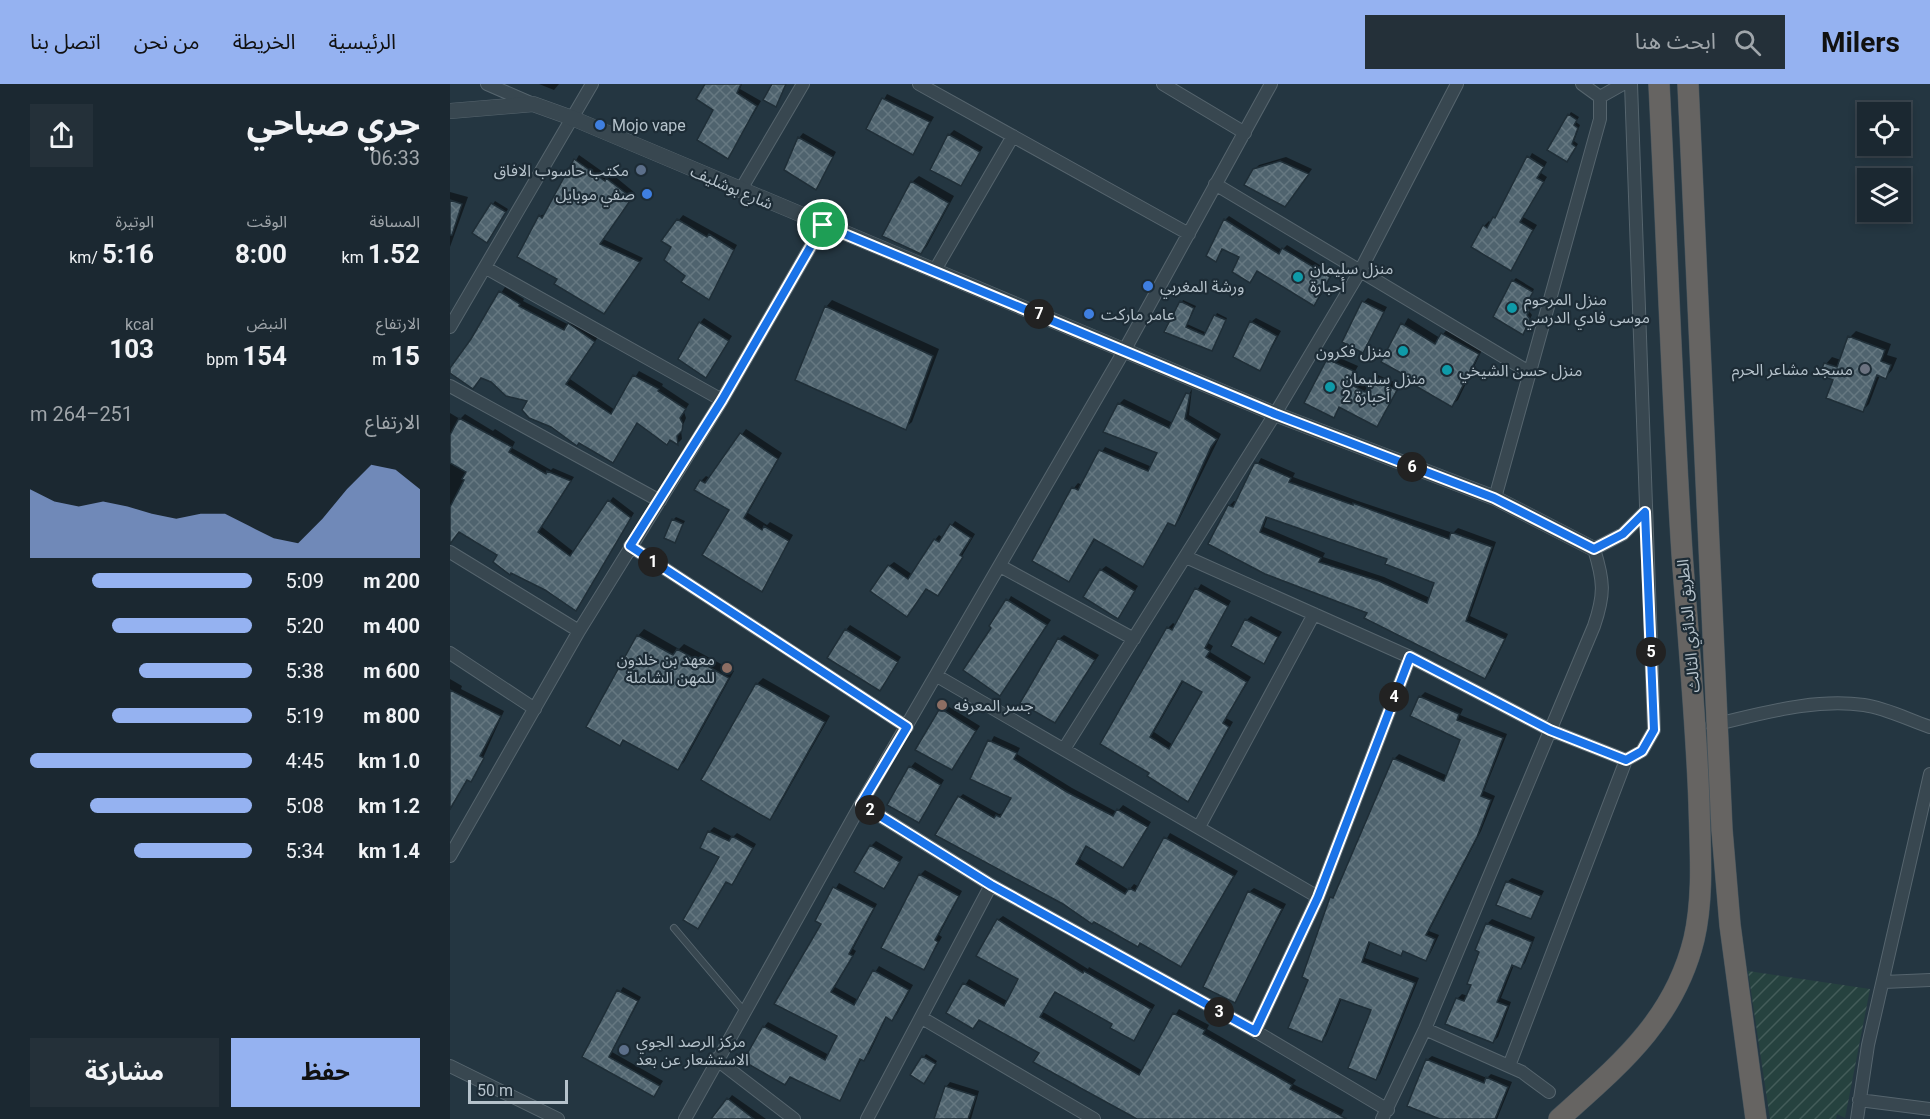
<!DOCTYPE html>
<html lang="ar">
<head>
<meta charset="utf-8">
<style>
	body { margin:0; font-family:Roboto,"Noto Sans Arabic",sans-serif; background:#243039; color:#f1f3f6; direction:rtl; height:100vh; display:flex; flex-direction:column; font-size:22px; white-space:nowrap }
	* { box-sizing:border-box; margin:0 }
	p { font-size:20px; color:#a0a6ab }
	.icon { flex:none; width:33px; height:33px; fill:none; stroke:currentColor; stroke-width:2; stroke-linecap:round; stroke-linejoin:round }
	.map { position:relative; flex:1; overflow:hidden; direction:ltr }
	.sheet { display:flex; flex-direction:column; background:#1b2831; width:450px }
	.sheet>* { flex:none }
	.buttons { position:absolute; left:1407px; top:18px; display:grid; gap:12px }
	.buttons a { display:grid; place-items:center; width:54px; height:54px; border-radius:0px; background:#1b2831; box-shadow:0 3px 9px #0003,0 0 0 2px #39444d; font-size:30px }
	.scale { position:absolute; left:18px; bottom:15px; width:100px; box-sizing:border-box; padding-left:6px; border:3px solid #b5c2cb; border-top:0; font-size:16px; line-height:21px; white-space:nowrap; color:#b5c2cb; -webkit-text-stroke:4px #1d2c36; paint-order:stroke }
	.pin { position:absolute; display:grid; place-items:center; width:51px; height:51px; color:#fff; margin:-26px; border:3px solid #fff; border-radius:50%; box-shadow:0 2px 6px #0007 }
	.km { position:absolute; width:30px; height:30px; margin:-15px; border-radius:50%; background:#222; color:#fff; font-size:16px; line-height:30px; text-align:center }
	.round { display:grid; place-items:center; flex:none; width:63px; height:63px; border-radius:0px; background:#243039 }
	.headline { display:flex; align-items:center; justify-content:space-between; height:102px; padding:0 30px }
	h1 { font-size:33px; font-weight:700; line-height:45px }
	.metrics { display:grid; grid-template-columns:repeat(3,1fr); gap:9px; height:102px; padding:6px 30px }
	.metrics div { display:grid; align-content:center }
	.metrics b { font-size:26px; font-weight:700 }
	.metrics small { font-size:16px; font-weight:400 }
	.metrics p { font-size:16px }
	.chart { height:168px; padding:12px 30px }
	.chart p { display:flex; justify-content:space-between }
	.chart svg { width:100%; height:108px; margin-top:6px; fill:#95b2f1; opacity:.7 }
	.button { display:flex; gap:12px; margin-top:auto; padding:12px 30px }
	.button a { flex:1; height:69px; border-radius:0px; background:#95b2f1; color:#111; font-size:24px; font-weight:700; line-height:69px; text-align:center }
	.button a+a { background:#243039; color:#f1f3f6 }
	ul { padding:0 30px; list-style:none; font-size:20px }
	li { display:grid; grid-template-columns:96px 72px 1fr; align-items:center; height:45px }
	li i { height:15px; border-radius:8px; background:#95b2f1 }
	header { display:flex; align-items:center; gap:36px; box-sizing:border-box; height:84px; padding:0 30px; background:#95b2f1; color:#111 }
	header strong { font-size:28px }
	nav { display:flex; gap:33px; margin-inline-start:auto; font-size:21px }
	.search { width:420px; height:54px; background:#243039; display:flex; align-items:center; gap:15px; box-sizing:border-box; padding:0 21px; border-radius:0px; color:#a0a6ab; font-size:22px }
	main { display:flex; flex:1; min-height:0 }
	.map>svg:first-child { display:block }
</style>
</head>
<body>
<header>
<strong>Milers</strong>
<div class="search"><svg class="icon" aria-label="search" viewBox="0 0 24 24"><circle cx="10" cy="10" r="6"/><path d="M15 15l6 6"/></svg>ابحث هنا</div>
<nav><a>الرئيسية</a><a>الخريطة</a><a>من نحن</a><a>اتصل بنا</a></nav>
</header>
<main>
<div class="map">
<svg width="1480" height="1035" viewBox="0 0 1480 1035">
	<defs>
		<pattern id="garden-furrows" width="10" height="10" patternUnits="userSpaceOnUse" patternTransform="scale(1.5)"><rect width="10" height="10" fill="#26423f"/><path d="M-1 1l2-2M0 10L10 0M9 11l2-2" fill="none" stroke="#435c59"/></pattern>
		<pattern id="building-cross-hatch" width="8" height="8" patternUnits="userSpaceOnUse" patternTransform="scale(1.5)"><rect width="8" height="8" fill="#4f636e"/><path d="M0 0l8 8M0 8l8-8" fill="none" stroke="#667881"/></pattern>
	</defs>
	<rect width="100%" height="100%" fill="#243641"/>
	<path fill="url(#garden-furrows)" d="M1298,887L1420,905L1395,1034L1387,1030L1386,1035H1320Z"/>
	<path fill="#0007" fill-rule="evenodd" d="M89,0H109L104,6Z
		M256,0H292L290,5L311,17L278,73Z
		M437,10L484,33L463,69L418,45Z
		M1121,28L1129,33L1126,38L1130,41L1124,57L1128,60L1119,74V31Z
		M504,46L533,63L511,100L499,51Z
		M353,49L386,68L366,104L349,54Z
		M1082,69L1097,78L1091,89L1097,93L1073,133L1087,141L1060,185L1034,142L1039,137L1041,139L1050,128Z
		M129,71L160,93L162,90L185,109L153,155L193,174L154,228L109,194L90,132L96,129Z
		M836,73L862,85L839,117L804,86L809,81Z
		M469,92L504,112L477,162L471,169L462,98Z
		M0,108L18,113L0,163Z
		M45,117L58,125L40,154L24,149Z
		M233,131L287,161L259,214L237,191L222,162L229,136Z
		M779,132L832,166L837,161L883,189L868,216L864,220L808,186L800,197L791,172L774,164L766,176L775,136Z
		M1066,194L1084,205L1077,219L1081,223L1079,227L1082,231L1073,249L1063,197Z
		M55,203L74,215L73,217L119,241L124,236L148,253L120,295L165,326L189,287L213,300L212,302L239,320L234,328L236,334L231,346L232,355L228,359L221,355L217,359L188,338L162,377L79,316L32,292L23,303L0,287Z
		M918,214L937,223L913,267L914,218Z
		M382,216L489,265L462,338L455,344L376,223Z
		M733,216L746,222L737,240L757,249L767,229L777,234L762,265L716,247Z
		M254,234L282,252L256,292L250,239Z
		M806,234L831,247L810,285L801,238Z
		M958,234L990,254L998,244L1033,264L1008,316L1002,321L968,296L933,278Z
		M1406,247L1441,260L1437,271L1447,274L1442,286L1436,293L1430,291L1419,320L1413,326L1376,280L1382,273L1391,276L1400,253Z
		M883,271L908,282L901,295L919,304L928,291L951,301L926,341L891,322L884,332L878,276Z
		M742,305L739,331L771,350L729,436L725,441L719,437L697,476L692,481L646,454L619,496L584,476L624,404L628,399L632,401L655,363L702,383L709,368L669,320L674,315L723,339Z
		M0,329L10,335L15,330L43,347L45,345L65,358L62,364L101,386L103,384L124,393L92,443L124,468L163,413L184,429L126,525L49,471L9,446L0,447Z
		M296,345L332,369L298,429L317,441L320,438L343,451L311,506L281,425L251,397L256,392L260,394Z
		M811,374L845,389L843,393L908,417L1003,449L1008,444L1046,458L1020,532L1058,550L1040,588L1035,593L1009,578L962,558L964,555L919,528L816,489L779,422L784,417L787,418ZM818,432L939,474L986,498L980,514L934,493L873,473L875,469L814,443Z
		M226,433L235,437L224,457L223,436Z
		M505,437L525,450L492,506L477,504L461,526L439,482L444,478L463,491L485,456L489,451L493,454Z
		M656,482L688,502L672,528L651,486Z
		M751,500L781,517L758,559L763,562L760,568L801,593L776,634L783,638L738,716L701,688L652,660L718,544L723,539L726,541ZM734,596L754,607L723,661L704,648Z
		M561,512L601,536L554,605L544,543Z
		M801,532L832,548L813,579L797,536Z
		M400,541L451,573L430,605L396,546Z
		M194,545L229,565L234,560L284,587L234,678L228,684L175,655L170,660L188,552Z
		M614,551L649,571L605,637L609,555Z
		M313,594L380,632L326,727L320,734L307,600Z
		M0,595L12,602L11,605L54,627L25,692L20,696L18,695L0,726Z
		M975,608L1013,625L1010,631L1057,650L1034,707L1045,712L1031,747L979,847L989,851L980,870L976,875L955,866L951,870L921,857L915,874L969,894L930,990L926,994L923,926L892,914L876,952L871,956L860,895L882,814L887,808L944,675L949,670L998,692L1012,655L970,613Z
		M496,621L530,642L502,684L492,625Z
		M544,652L570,664L567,670L622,704L667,728L673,721L701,738L673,782L637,761L630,775L679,806L684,800L689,803L720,749L788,787L730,881L691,858L508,715L513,710L549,730L554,729L563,714L522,694Z
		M465,678L494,696L469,737L461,683Z
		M264,743L283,753L287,749L306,760L286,795L282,799L277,796L248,843L271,772L259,748Z
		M426,757L453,773L433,803L421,762Z
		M475,786L512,807L489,851L492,853L474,884L470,791Z
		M1062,794L1094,807L1080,834L1057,798Z
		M389,799L427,820L403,865L406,867L385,903L408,916L429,882L463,901L447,930L442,935L437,932L419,970L412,974L389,1016L341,992L335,999L314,943L318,938L379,971L389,952L326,919L373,840L367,836Z
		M804,804L836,820L785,917L799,808Z
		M553,832L638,885L639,883L705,921L684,956L664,940L606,906L593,928L693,987L729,925L759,941L757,945L846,996L843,1000L894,1026L889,1035H690L591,968L530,935L523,944L498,929L519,895L557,917L570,895L548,836Z
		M1042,835L1085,853L1075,879L1071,883L1064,881L1051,914L1061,918L1048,953L1043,958L1007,915L1012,910L1018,912L1037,840Z
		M173,903L191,913L162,968L213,997L204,1011L134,972Z
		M476,970L487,977L476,995L462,991Z
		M982,972L1037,994L1041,990L1062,998L1047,1035H994L977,976Z
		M500,998L529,1007L521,1035H485L496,1003Z
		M282,1011L316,1035H263Z"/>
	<path fill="url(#building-cross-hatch)" stroke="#1f2e37" stroke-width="1.5" fill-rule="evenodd" d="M255,0H291L287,9L307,22L278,75L247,56L263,26L246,15Z
		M322,0H336L326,23L313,16Z
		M432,14L480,38L463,71L416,45Z
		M1118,30L1127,36L1124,41L1128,44L1122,60L1126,63L1117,78L1097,66Z
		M498,50L530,68L511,102L480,86Z
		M348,53L383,73L366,106L334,86Z
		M1077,72L1094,83L1087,94L1094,98L1070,138L1083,146L1061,187L1021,163L1033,141L1037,144L1043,133L1045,134Z
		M124,75L155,97L156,94L182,114L150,160L190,178L154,230L104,200L107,195L67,173L89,131L92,134Z
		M830,77L859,90L835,123L794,101L803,85Z
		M461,97L499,119L471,170L432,152Z
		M0,116L12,120L2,151H0Z
		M41,119L56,128L37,159L22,149Z
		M227,135L257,153L259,150L284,166L259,216L231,198L235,192L214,176L221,163L211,157Z
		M774,135L829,170L832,164L880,193L864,222L807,187L800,199L782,188L789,173L772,165L766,178L756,172Z
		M1062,196L1083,208L1075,222L1080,226L1077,231L1080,235L1073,251L1043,233Z
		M49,207L70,220L69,222L114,246L118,239L145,258L116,300L161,330L183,291L209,305L208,307L236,325L230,334L233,340L232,347L227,352L228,361L220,356L217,361L187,339L163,379L129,359L127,362L101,343L79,334L72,326L77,317L56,312L41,298L31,294L23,305L0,289V284L21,255Z
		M730,217L744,224L736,243L754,251L764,231L776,236L762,267L714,248Z
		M912,217L934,228L913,269L892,258Z
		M375,222L483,272L456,346L345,296Z
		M800,237L827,252L810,287L783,273Z
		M249,238L279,257L256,294L228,275Z
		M951,239L985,260L991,249L1029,270L1002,323L964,301L966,297L931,278Z
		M1398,252L1435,266L1431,277L1441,281L1436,295L1427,291L1413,328L1376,314L1383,296L1370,291L1374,279L1387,283Z
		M877,275L904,287L898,299L915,308L922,295L947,306L927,343L889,323L884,334L854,319Z
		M736,309L740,310L735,335L767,355L761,363L725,442L718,439L693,483L644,455L619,498L582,477L622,403L628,406L649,366L698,387L707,369L653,348L668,319L719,344Z
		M9,334L62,363L59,368L96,390L97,387L121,397L88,448L120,472L158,416L181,434L126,527L95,506L61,489L60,491L43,478L47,471L9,448L0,460V423L14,396L12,395L16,388L0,379V351Z
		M290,349L328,375L294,434L312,446L314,442L339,457L312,508L252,471L279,426L244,406L250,396L255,399Z
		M805,378L841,394L839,398L903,421V419L999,455L1001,448L1042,463L1016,537L1055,555L1035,595L914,534L917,529L815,490L758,460L778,421L783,423ZM816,433L937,475L935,480L984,499L977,519L929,497L869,478L871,474L810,448Z
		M222,435L233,440L225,459L214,454Z
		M500,440L521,454L510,471L513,473L488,512L476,505L457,533L420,507L438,481L458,495L484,455L489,458Z
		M650,485L685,507L668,535L633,513Z
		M745,504L778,522L755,564L760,567L756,573L797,598L773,639L779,643L738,718L697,692L699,689L650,660L717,543L722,546ZM732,597L752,608L719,665L700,653Z
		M556,515L597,541L550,612L513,586L541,544L539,542Z
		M795,535L828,553L814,580L781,562Z
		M395,545L448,578L430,607L377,574Z
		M187,551L223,571L227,565L279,594L228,686L173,656L170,662L136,643Z
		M608,554L645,576L605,639L570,619Z
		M306,599L375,638L320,736L251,696Z
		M0,606L51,632L30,672L34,674L21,698L17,696L0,725Z
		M969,612L1009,630L1007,636L1053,654L1031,712L1041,716L1027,753L976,851L985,855L976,877L953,867L951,872L919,858L912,878L965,899L926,996L898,984L921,926L890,915L872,958L838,944L858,896L852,893L880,813L883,814L943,674L994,697L1010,656L960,632Z
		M490,624L526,647L502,686L465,666Z
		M538,656L567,669L564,675L617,708L663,732L667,725L698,743L673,784L636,762L626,780L675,810L679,804L685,807L714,753L784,792L731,883L690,859L688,863L644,838L642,840L613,820L485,751L508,712L544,734L546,731L550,733L561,714L520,695Z
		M459,682L491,701L469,739L437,721Z
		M258,747L279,757L282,752L303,764L282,801L276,798L248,845L233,836L269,773L250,764Z
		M420,761L450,778L434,805L404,788Z
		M469,790L509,812L485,856L488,858L474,886L431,864Z
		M1056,797L1091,812L1081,835L1046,821Z
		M383,803L424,824L399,870L403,872L381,908L404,921L423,886L459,906L442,937L436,933L414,977L410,975L390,1017L340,993L335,1001L293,977L313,942L375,976L387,952L324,920L371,840L365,837Z
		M798,807L832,825L785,919L753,903Z
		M547,835L633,889L634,887L701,925L684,957L660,944L662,940L605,908L590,933L689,991L723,929L755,946L753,950L842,1001L840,1005L897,1035H687L583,978L589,969L529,936L523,945L496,929L513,899L554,922L568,895L526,872Z
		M1036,839L1082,858L1071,885L1062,881L1047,918L1058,922L1043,959L995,940L1006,914L1014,917L1021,901L1017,900L1029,868L1025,866Z
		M167,906L188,917L159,973L210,1002L204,1013L132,973Z
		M472,972L486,980L474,1000L460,991Z
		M976,975L1034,999L1036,993L1058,1003L1045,1035H990L957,1022Z
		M495,1002L526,1012L518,1035H484Z
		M277,1014L304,1035H261Z"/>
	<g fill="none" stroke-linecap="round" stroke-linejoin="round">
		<g stroke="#56656e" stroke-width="8">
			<path id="service" d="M224,844L294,927"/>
		</g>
		<g stroke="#56656e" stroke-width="14">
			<path id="minor" d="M37,0L83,20
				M469,0L739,150
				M713,0L795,49
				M1150,13L1173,0
				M765,100L1079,288
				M290,107L353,0
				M36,184L272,316
				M485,186L563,52
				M0,243L142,0
				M0,302L210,417
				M1045,414L1150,35V13L1132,0
				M180,462L457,643
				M0,468L129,547
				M736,473L960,573L1100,646L1176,676L1192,667L1204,646L1181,0
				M550,482L684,555
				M0,569L85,625
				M487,592L868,813
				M1262,641C1312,630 1362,614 1414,621C1436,624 1459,636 1480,643
				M614,665L825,330L909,189L1007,0
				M411,720L541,801L805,947L938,1026
				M749,743L864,530
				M0,772L129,547L272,316L373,141
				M1434,898L1480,896
				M472,934L644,1035
				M975,945L1072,988L1099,1008
				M805,947L868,813L960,573
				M266,975L344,1035
				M0,982L108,1035
				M1059,982L1176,676
				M1409,1016L1480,1025
				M235,1035L411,720L674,267L821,0
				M417,1035L541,801
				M932,1035L975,945L1144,542C1155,510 1154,497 1144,465L1173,450L1195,428
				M1407,1035L1418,961L1480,690"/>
		</g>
		<g stroke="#56656e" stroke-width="16">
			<path id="tertiary" d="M0,27L83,20L122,34L825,330L1045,414L1144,465"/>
		</g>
		<g stroke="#43525b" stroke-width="22">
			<path id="trunk" d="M1238,0L1272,746L1280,841L1306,1035
				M1109,1035C1168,982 1224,937 1244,855C1254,811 1250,765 1249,719C1246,636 1238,552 1232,469C1222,313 1217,156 1209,0"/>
		</g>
		<use href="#service" stroke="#384750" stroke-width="6"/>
		<use href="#minor" stroke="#384750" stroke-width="12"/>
		<use href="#tertiary" stroke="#384750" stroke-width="15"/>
		<use href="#trunk" stroke="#666462" stroke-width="21"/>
	</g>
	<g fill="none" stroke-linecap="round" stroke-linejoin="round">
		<g stroke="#fff" stroke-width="12">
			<path id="route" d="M373,141L825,330L1044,414L1144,465L1173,450L1195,428L1204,646L1192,667L1176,676L1100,646L960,573L868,813L805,947L541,801L411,720L457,643L180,462L272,316Z"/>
		</g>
		<use href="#route" stroke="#1a73e8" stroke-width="8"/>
	</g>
	<g fill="#3f7fe0" stroke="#1d2c36" stroke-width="2">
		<circle cx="150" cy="41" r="6"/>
		<circle cx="197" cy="110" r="6"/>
		<circle cx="698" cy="202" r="6"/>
		<circle cx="639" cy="230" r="6"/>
	</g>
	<g fill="#5c6f8a" stroke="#1d2c36" stroke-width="2">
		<circle cx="191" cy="86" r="6"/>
		<circle cx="174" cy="966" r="6"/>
	</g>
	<g fill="#0f9aa8" stroke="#1d2c36" stroke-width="2">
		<circle cx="848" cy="193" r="6"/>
		<circle cx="1062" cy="224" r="6"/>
		<circle cx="953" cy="267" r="6"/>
		<circle cx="997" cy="286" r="6"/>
		<circle cx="880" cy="303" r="6"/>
	</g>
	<circle fill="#6b7280" stroke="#1d2c36" stroke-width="2" cx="1415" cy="285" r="6"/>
	<g fill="#8d6e63" stroke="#1d2c36" stroke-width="2">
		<circle cx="277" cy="584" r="6"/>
		<circle cx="492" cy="621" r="6"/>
	</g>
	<g text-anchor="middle" stroke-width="4.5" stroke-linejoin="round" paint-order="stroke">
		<g font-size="16" fill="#b5c2cb" stroke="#1d2c36" text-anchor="start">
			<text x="162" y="47">Mojo vape</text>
			<text x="179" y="92" text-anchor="end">مكتب حاسوب الافاق</text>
			<text x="185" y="116" text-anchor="end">صفي موبايل</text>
			<text x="860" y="190">منزل سليمان<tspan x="860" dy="18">أحبارة</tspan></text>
			<text x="710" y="208">ورشة المغربي</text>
			<text x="1074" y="221">منزل المرحوم<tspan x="1074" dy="18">موسى فادي الدرسي</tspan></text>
			<text x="651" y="236">عامر ماركت</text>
			<text x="941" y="273" text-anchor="end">منزل فكرون</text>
			<text x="1403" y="291" text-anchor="end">مسجد مشاعر الحرم</text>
			<text x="1009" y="292">منزل حسن الشيخي</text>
			<text x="892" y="300">منزل سليمان<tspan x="892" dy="18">أحبارة 2</tspan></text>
			<text x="265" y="581" text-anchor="end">معهد بن خلدون<tspan x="265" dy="18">للمهن الشاملة</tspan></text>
			<text x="504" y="627">جسر المعرفه</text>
			<text x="186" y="963">مركز الرصد الجوي<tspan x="186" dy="18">الاستشعار عن بعد</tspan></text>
		</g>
		<g font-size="16" fill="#b5c2cb" stroke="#1d2c36">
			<text transform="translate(282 103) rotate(23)" y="6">شارع بوشليف</text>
			<text transform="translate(1238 542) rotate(-95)" y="6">الطريق الدائري الثالث</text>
		</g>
	</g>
</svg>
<div class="buttons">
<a><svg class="icon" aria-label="locate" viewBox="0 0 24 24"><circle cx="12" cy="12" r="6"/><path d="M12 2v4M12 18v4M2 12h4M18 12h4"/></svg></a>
<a><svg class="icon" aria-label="layers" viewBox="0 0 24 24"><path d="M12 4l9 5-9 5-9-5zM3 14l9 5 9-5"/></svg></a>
</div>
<div class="scale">50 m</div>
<div class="pin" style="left:373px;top:141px;background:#1e9e55"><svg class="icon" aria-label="arrive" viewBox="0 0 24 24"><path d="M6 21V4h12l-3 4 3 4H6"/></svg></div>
<b class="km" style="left:203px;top:478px">1</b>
<b class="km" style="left:420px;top:726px">2</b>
<b class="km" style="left:769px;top:928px">3</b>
<b class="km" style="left:944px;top:613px">4</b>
<b class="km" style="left:1201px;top:568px">5</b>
<b class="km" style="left:962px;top:383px">6</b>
<b class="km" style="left:589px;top:230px">7</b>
</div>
<section class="sheet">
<div class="headline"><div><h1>جري صباحي</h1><p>06:33</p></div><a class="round"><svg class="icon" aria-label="share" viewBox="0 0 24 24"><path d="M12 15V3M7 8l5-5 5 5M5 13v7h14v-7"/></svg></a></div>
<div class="metrics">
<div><p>المسافة</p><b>1.52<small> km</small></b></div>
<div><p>الوقت</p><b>8:00</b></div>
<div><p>الوتيرة</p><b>5:16<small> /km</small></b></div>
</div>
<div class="metrics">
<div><p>الارتفاع</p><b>15<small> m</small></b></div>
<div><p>النبض</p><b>154<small> bpm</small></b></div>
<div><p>kcal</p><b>103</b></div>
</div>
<div class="chart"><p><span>الارتفاع</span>251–264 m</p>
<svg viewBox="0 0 160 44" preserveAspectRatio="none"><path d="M0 44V16L10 21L20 23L30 21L40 23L50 26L60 28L70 26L80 26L90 31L100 36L110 38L120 28L130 16L140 6L150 8L160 16V44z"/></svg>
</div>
<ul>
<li><b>200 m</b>5:09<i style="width:72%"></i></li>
<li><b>400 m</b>5:20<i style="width:63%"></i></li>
<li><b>600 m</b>5:38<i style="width:51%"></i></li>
<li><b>800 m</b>5:19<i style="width:63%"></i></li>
<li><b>1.0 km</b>4:45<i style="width:100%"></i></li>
<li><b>1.2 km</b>5:08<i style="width:73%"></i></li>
<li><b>1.4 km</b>5:34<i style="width:53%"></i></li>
</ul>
<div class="button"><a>حفظ</a><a>مشاركة</a></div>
</section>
</main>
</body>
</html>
